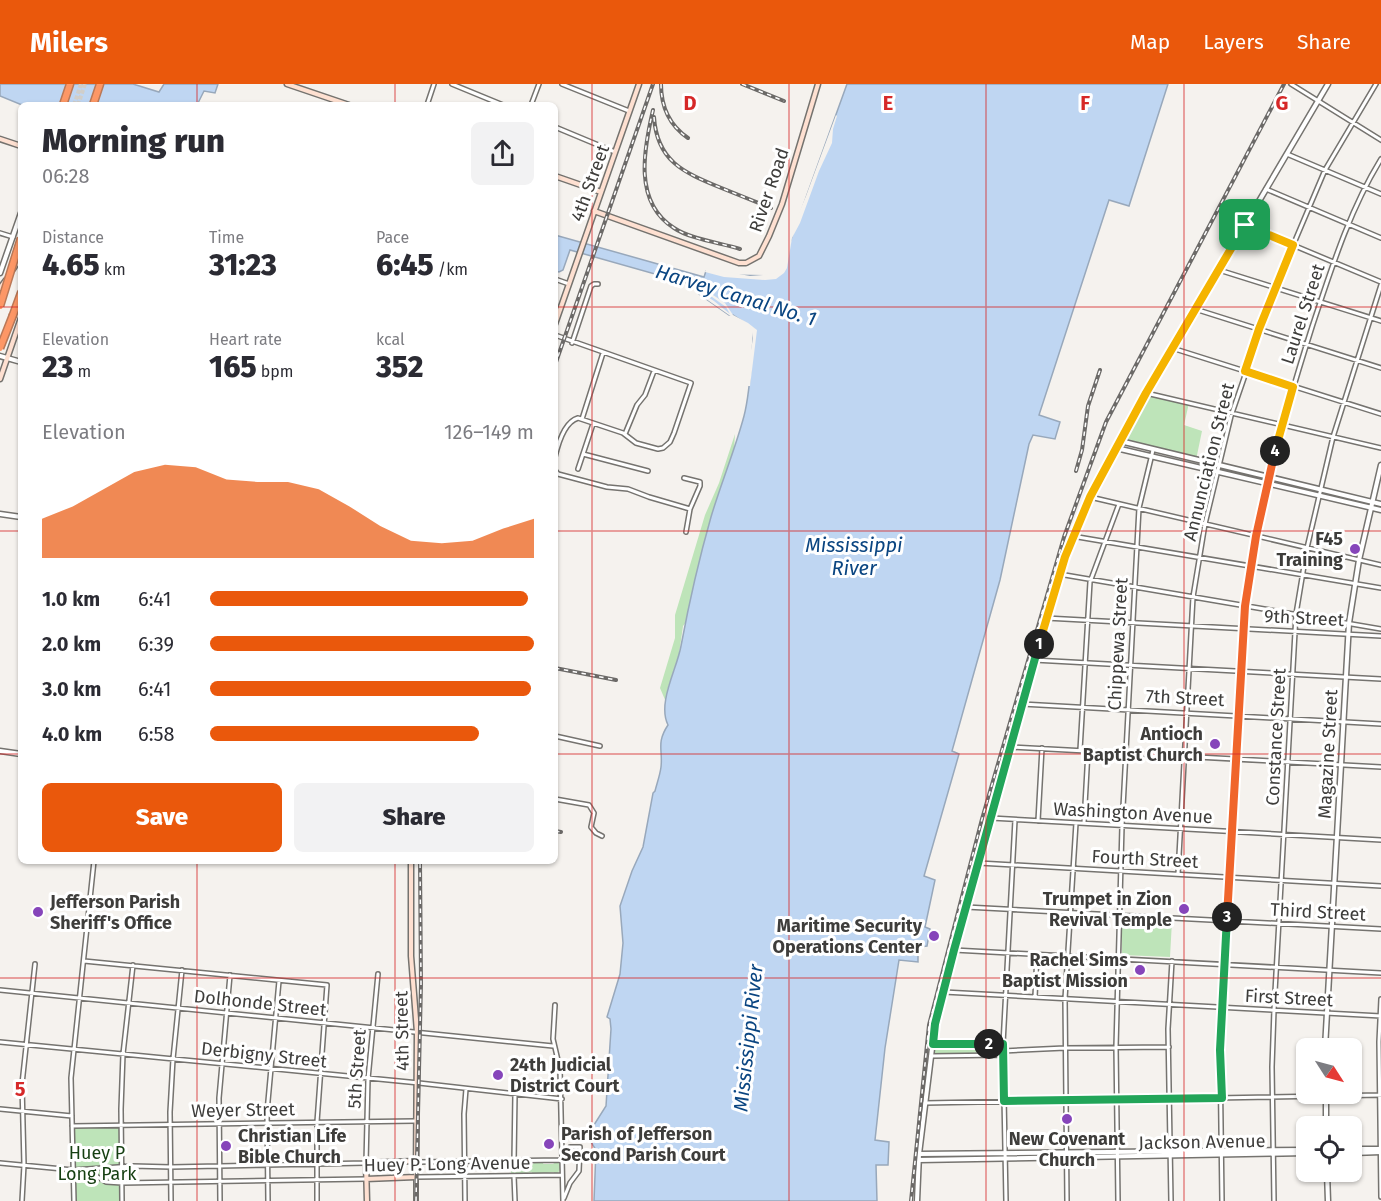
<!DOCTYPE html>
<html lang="en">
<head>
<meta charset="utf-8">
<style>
	body { margin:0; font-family:"Fira Sans",sans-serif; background:#f2f2f3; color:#2b2b33; height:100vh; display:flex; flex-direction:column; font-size:22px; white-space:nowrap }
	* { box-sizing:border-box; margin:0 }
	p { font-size:20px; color:#7c7c81 }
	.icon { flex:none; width:33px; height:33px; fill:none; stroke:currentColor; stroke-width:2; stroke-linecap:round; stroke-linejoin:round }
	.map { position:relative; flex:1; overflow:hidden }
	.details { position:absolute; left:18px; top:18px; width:540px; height:762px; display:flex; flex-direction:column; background:#fff; border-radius:9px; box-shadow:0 2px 4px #0004 }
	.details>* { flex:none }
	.needle { width:39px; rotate:126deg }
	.tools { position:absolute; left:1296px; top:954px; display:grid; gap:12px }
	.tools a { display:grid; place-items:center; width:66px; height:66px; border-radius:9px; background:#fff; box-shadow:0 2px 4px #0004; font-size:30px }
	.pin { position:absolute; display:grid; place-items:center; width:51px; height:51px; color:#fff; margin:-26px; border-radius:12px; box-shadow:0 3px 9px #0006 }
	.km { position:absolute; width:30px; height:30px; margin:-15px; border-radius:50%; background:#222; color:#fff; font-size:16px; line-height:30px; text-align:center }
	.round { display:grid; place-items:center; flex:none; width:63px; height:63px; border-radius:9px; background:#f2f2f3 }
	.summary { display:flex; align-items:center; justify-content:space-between; height:102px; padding:0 24px }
	h1 { font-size:33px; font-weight:800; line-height:45px }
	.figures { display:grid; grid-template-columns:repeat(3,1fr); gap:9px; height:102px; padding:6px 24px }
	.figures div { display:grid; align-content:center }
	.figures b { font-size:30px; font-weight:800 }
	.figures small { font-size:16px; font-weight:400 }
	.figures p { font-size:16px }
	.chart { height:168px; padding:12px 24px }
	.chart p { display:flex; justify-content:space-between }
	.chart svg { width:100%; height:108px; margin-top:6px; fill:#ea580c; opacity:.7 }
	.cta { display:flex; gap:12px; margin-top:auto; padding:12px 24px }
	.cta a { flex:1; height:69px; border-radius:9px; background:#ea580c; color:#fff; font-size:24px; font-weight:800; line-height:69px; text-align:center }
	.cta a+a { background:#f2f2f3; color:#2b2b33 }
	ul { padding:0 24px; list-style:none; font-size:20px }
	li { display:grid; grid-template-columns:96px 72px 1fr; align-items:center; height:45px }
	li i { height:15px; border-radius:8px; background:#ea580c }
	header { display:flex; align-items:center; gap:36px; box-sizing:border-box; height:84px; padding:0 30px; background:#ea580c; color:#fff }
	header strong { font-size:28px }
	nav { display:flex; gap:33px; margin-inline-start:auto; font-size:21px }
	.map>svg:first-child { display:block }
</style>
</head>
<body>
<header>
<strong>Milers</strong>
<nav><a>Map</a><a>Layers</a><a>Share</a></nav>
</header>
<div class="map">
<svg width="1381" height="1117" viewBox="0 0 1381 1117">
	<rect width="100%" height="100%" fill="#f5f2ee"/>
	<path fill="#bee4b9" d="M1146,309L1189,319L1184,341L1202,347L1196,376L1120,357Z
		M735,350L734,366L702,469L693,511L687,537L683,542L679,570L667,607L666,618L660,604L675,554V531L705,431L719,399Z
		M1122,834L1172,837L1170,873L1122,871Z
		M1001,961V968L934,970L935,962Z
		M72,1042H121L122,1117H74Z
		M544,1077L543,1080H553L557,1077L561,1082C560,1087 558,1090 553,1090L554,1088L531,1091L532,1088L511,1091V1078L533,1080L535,1078Z"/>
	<path fill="#bfd6f2" stroke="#98a8bb" stroke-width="1.5" d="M0,0H133L159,8L164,0H218L215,9L204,7L197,21H22L0,12Z
		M847,0H1168L1129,122L1109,116L1039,331L1060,338L1055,355L1033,351L1029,360L1000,496L952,667L959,670L924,792L935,796L925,843L930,845L927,862L918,863V878L899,876L885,964L875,1056L889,1058L888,1081H876L877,1117H594L596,1066L589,1055L592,1044L606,1022L611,945L610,935L607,933L620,890L623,859L620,822L632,787L643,763L653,709L655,707C657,699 660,691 661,683C663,666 656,659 668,641C657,619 677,585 681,562C689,519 699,475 711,433C721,399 735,366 744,332C751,305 751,274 754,245L733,231H729L699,210L701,203L570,166L563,186L559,188L555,187V151L704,193L706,187L724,191L775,192L785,182L790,158Z"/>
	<path fill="#f5f2ee" d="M836,31L837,32L833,45L832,59L819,87L800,139L792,154L787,184L784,189L776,195L765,196L724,193L705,188L706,184L750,192L763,191L774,189L783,180L787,157L806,112Z
		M701,203L725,219L733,231L748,239L757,246L750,302H745L753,254L752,247L699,210L700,208L714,217L730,230L726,223L701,205Z"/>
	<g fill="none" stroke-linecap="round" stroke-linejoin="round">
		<path stroke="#d0ceca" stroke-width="4" stroke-dasharray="4 2" stroke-linecap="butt" d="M74,21L81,0
			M78,21L85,0"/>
		<g stroke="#75736f" stroke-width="6">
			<path id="minor" d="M452,0L503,21
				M562,0L629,27
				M1291,0L1381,56
				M427,21L434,0
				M531,21L539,0
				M555,43L615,68
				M1287,70L1381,110
				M1266,105L1381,154
				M1245,141L1381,198
				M0,149L13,153
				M1219,186L1381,237
				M555,195L569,200
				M1195,225L1381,284
				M555,251L691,299L674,349L670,358L663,364L658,365L636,359L623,349L578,334C564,338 558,360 555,373
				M572,259L591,202L594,200H598
				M1172,264L1381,330
				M1146,309L1381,364
				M582,335L603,269
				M625,350L637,321L645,311L654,287
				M583,370L648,387
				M578,385L593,340
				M555,386L558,390L607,403L628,405L649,413L690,425
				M684,394L700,398V402L690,425L686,448
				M1090,413L1381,481
				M1072,452L1381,504
				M1059,490L1381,545
				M1046,534L1381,552
				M1034,576L1381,595
				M1022,620L1381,640
				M555,652L600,662
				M1011,663L1381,683
				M1080,666L1090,498L1119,420
				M555,715L589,721L594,729L591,743L596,749L602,752
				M991,734L1381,756
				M1038,737L1042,664
				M1084,739L1088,667
				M151,777H156
				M979,779L1381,802
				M1178,790L1193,513L1205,440L1231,332L1275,204L1325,86L1376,0
				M966,823L1381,845
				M954,866L1381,889
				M84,877L327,901L317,1038V1117
				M0,906L553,962
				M944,908L1381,932
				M1035,913L1037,870
				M1381,915L1379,958L1381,1113
				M555,921L553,955L560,985L563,1117
				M0,958L419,999L562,1015
				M933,960H1003
				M1003,967L1065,964L1169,963
				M931,972L1003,971
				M925,1019L1381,1011
				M0,1025L72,1032
				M72,1042L415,1037
				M562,1076L565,1075L570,1063H580L579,1087L570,1099L564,1114
				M514,1077L515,1010
				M417,1078L562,1076
				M0,1079L73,1086L133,1082L171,1083L366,1079L368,995L378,890
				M86,1086L106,1098L122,1099L366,1095
				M514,1092L515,1117
				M22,1117L24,1081L22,1000L35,880
				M74,1117L71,994L94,777
				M122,1117L121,1025L123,970L133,881
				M171,1117L170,1028L173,975L182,886
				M220,1117L219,1014L230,891
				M268,1117L267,1028L279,897
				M416,1117V1093L562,1091
				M465,1117L464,1030L466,1005
				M1006,1117L1003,960L1015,736
				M1067,1117L1065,915L1076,739
				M1118,1117L1116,963L1122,742L1139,424L1153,366
				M1171,1117L1168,945L1172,877
				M1222,1117L1220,966L1222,923L1244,545C1252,442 1281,341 1312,243C1331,186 1349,127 1381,75
				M1274,1117L1272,983L1274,926L1296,530L1307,464L1333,353L1381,201"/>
		</g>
		<g stroke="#75736f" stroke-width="7">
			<path id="tertiary" d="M0,189L21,129
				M0,272L21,278
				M1120,357L1381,420
				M1116,364L1381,426
				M0,430L21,433
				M0,667L21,670
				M1325,964L1349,539L1359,476L1381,381
				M1326,1010V1042
				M1352,1065H1381
				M1352,1069L1381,1068
				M919,1070L1306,1066
				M919,1076L1306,1069
				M1327,1088L1328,1117
				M917,1117L919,1070L935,940L954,866L1034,576L1059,490L1072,452L1090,413L1146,309L1328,0"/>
		</g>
		<g stroke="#75736f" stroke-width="7">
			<path id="secondary" d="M287,0L349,21
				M0,55L21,62
				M555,92L601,108
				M594,127L739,179H746L759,172L769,152L782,120L818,0
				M13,185L21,173
				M0,204L6,196
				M555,240L639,0
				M0,295L21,234
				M366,1095L416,1093L417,948L411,872V777
				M367,1117L366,1079L415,1077"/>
		</g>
		<g stroke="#ba7857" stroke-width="9">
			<path id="motorway" d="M63,21L70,0
				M93,21L100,0
				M13,231L21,209"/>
		</g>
		<use href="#minor" stroke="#fff" stroke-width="3"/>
		<use href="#tertiary" stroke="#fff" stroke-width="4"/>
		<use href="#secondary" stroke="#fee0d1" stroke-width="4"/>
		<use href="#motorway" stroke="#fd9766" stroke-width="6"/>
		<g stroke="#6c6a68" stroke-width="4">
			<path id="rail" d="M661,0C661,22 669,41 688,54
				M742,0L784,17
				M653,26C644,65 633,118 674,144C690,155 721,159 740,165
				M654,33C657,77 683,88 719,103C736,110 754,117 771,124
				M555,281L653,0
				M1076,387L1082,366L1088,322L1100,286
				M555,584L616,596
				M555,747L561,748
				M416,1117L421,900L420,777
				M911,1117L929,941L982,735L1064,453L1106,338L1284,0"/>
		</g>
		<use href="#rail" stroke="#fff" stroke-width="1.5" stroke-dasharray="4.5" stroke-linecap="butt"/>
		<g stroke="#ba7857" stroke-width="9" stroke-linecap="butt">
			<path id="motorway-bridge" d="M0,222L21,154
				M0,264L13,231"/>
		</g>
		<use href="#motorway-bridge" stroke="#fd9766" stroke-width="6"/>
	</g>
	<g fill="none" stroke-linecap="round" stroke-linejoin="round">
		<g stroke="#fff" stroke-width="12">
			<path id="split-1" d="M1039,560L1065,473L1090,413L1146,309L1245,141"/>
		</g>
		<g stroke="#fff" stroke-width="12">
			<path id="split-2" d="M989,960H933L935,940L954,866L1039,560"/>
		</g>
		<g stroke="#fff" stroke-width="12">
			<path id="split-3" d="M989,960H1003L1004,1017L1222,1014L1220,966L1227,833"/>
		</g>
		<g stroke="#fff" stroke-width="12">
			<path id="split-4" d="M1227,833L1245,522L1256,452L1275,367"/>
		</g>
		<g stroke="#fff" stroke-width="12">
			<path id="split-5" d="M1245,141L1293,161L1259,245L1245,287L1293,303L1275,367"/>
		</g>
		<use href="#split-1" stroke="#f5b400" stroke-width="8"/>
		<use href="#split-2" stroke="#22a559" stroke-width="8"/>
		<use href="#split-3" stroke="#22a559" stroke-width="8"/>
		<use href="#split-4" stroke="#f0652b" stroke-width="8"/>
		<use href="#split-5" stroke="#f5b400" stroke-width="8"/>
	</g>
	<path fill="none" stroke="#d62828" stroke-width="1.5" stroke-opacity="0.55" d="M197,0V21M395,0V21M592,0V1117M789,0V1117M986,0V1117M1184,0V1117M0,223H21M555,223H1381M0,447H21M555,447H1381M0,670H21M555,670H1381M197,777V1117M395,777V1117M0,894H1381"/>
	<g fill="#8645ba" stroke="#fff" stroke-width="2">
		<circle cx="1355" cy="465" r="6"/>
		<circle cx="1215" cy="660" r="6"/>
		<circle cx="1184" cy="825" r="6"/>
		<circle cx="38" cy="828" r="6"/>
		<circle cx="934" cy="852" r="6"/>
		<circle cx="1140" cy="886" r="6"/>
		<circle cx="498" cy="991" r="6"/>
		<circle cx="1067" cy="1035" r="6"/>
		<circle cx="549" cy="1060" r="6"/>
		<circle cx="226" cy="1062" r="6"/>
	</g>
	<g text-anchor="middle" stroke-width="6" stroke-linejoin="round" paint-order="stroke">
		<g font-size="18" fill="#3e3d3b" stroke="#fff">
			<text transform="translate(590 99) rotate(-70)" y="6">4th Street</text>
			<text transform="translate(769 106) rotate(-71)" y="6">River Road</text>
			<text transform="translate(1303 230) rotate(-72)" y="6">Laurel Street</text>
			<text transform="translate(1209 378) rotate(-76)" y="6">Annunciation Street</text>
			<text transform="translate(1304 534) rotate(3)" y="6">9th Street</text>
			<text transform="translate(1118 560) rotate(-87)" y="6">Chippewa Street</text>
			<text transform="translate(1185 614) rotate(3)" y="6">7th Street</text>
			<text transform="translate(1276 653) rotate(-87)" y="6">Constance Street</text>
			<text transform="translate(1328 670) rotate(-87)" y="6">Magazine Street</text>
			<text transform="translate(1133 729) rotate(3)" y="6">Washington Avenue</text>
			<text transform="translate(1145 775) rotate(3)" y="6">Fourth Street</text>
			<text transform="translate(1318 828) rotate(3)" y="6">Third Street</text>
			<text transform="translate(1289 914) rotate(3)" y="6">First Street</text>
			<text transform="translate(260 919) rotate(6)" y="6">Dolhonde Street</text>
			<text transform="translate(402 947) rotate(-91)" y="6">4th Street</text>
			<text transform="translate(264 971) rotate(6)" y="6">Derbigny Street</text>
			<text transform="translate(357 985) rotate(-86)" y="6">5th Street</text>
			<text transform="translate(243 1026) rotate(-1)" y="6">Weyer Street</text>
			<text transform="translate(1202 1058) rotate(-1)" y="6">Jackson Avenue</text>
			<text transform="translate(447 1080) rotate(-1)" y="6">Huey P. Long Avenue</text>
		</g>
		<g font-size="18" font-weight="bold" fill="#3e3d3b" stroke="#fff" text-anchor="end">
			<text x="1343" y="461">F45<tspan x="1343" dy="21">Training</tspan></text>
			<text x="1203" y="656">Antioch<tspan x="1203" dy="21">Baptist Church</tspan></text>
			<text x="1172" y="821">Trumpet in Zion<tspan x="1172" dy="21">Revival Temple</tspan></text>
			<text x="50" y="824" text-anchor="start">Jefferson Parish<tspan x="50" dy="21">Sheriff's Office</tspan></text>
			<text x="922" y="848">Maritime Security<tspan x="922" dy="21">Operations Center</tspan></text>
			<text x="1128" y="882">Rachel Sims<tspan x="1128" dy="21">Baptist Mission</tspan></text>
			<text x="510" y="987" text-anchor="start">24th Judicial<tspan x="510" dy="21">District Court</tspan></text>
			<text x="561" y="1056" text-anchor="start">Parish of Jefferson<tspan x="561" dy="21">Second Parish Court</tspan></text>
			<text x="238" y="1058" text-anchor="start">Christian Life<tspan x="238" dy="21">Bible Church</tspan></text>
			<text x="1067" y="1061" text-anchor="middle">New Covenant<tspan x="1067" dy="21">Church</tspan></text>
		</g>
		<g font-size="18" fill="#153f11" stroke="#fff">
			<text x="97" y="1075">Huey P<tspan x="97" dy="21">Long Park</tspan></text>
		</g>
		<g font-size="20" font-style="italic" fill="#0a4581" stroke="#fff">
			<text transform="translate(736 211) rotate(17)" y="7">Harvey Canal No. 1</text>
			<text x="854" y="468">Mississippi<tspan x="854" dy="23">River</tspan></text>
			<text transform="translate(748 954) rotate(-84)" y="7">Mississippi River</text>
		</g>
	</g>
	<g font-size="20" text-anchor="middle" font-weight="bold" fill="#d62828" stroke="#fff" stroke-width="6" stroke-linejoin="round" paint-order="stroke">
		<text x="690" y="26">D</text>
		<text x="888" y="26">E</text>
		<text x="1085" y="26">F</text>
		<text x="1282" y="26">G</text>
		<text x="20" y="1012">5</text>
	</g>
</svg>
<div class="tools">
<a><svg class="needle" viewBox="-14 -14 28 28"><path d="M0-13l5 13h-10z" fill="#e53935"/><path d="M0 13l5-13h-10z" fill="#7c7c81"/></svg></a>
<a><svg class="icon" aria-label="locate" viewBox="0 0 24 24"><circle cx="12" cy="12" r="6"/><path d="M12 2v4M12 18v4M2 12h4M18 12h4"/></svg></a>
</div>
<div class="pin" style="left:1245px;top:141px;background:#1e9e55"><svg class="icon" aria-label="arrive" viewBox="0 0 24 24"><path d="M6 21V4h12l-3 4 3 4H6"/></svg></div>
<b class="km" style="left:1039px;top:560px">1</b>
<b class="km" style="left:989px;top:960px">2</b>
<b class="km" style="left:1227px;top:833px">3</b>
<b class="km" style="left:1275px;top:367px">4</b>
<section class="details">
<div class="summary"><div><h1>Morning run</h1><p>06:28</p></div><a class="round"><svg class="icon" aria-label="share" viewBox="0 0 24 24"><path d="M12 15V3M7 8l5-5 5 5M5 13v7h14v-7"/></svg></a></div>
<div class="figures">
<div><p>Distance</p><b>4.65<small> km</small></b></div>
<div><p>Time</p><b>31:23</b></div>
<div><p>Pace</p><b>6:45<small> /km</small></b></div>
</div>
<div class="figures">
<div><p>Elevation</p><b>23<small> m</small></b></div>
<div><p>Heart rate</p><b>165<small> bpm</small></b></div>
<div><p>kcal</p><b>352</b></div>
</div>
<div class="chart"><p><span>Elevation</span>126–149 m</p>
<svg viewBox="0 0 160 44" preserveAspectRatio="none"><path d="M0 44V28L10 23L20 16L30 9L40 6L50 7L60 12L70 13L80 13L90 16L100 23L110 31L120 37L130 38L140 37L150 32L160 28V44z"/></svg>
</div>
<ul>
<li><b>1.0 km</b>6:41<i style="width:98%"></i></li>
<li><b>2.0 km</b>6:39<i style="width:100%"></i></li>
<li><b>3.0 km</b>6:41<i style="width:99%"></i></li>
<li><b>4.0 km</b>6:58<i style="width:83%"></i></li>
</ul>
<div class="cta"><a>Save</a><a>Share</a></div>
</section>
</div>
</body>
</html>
